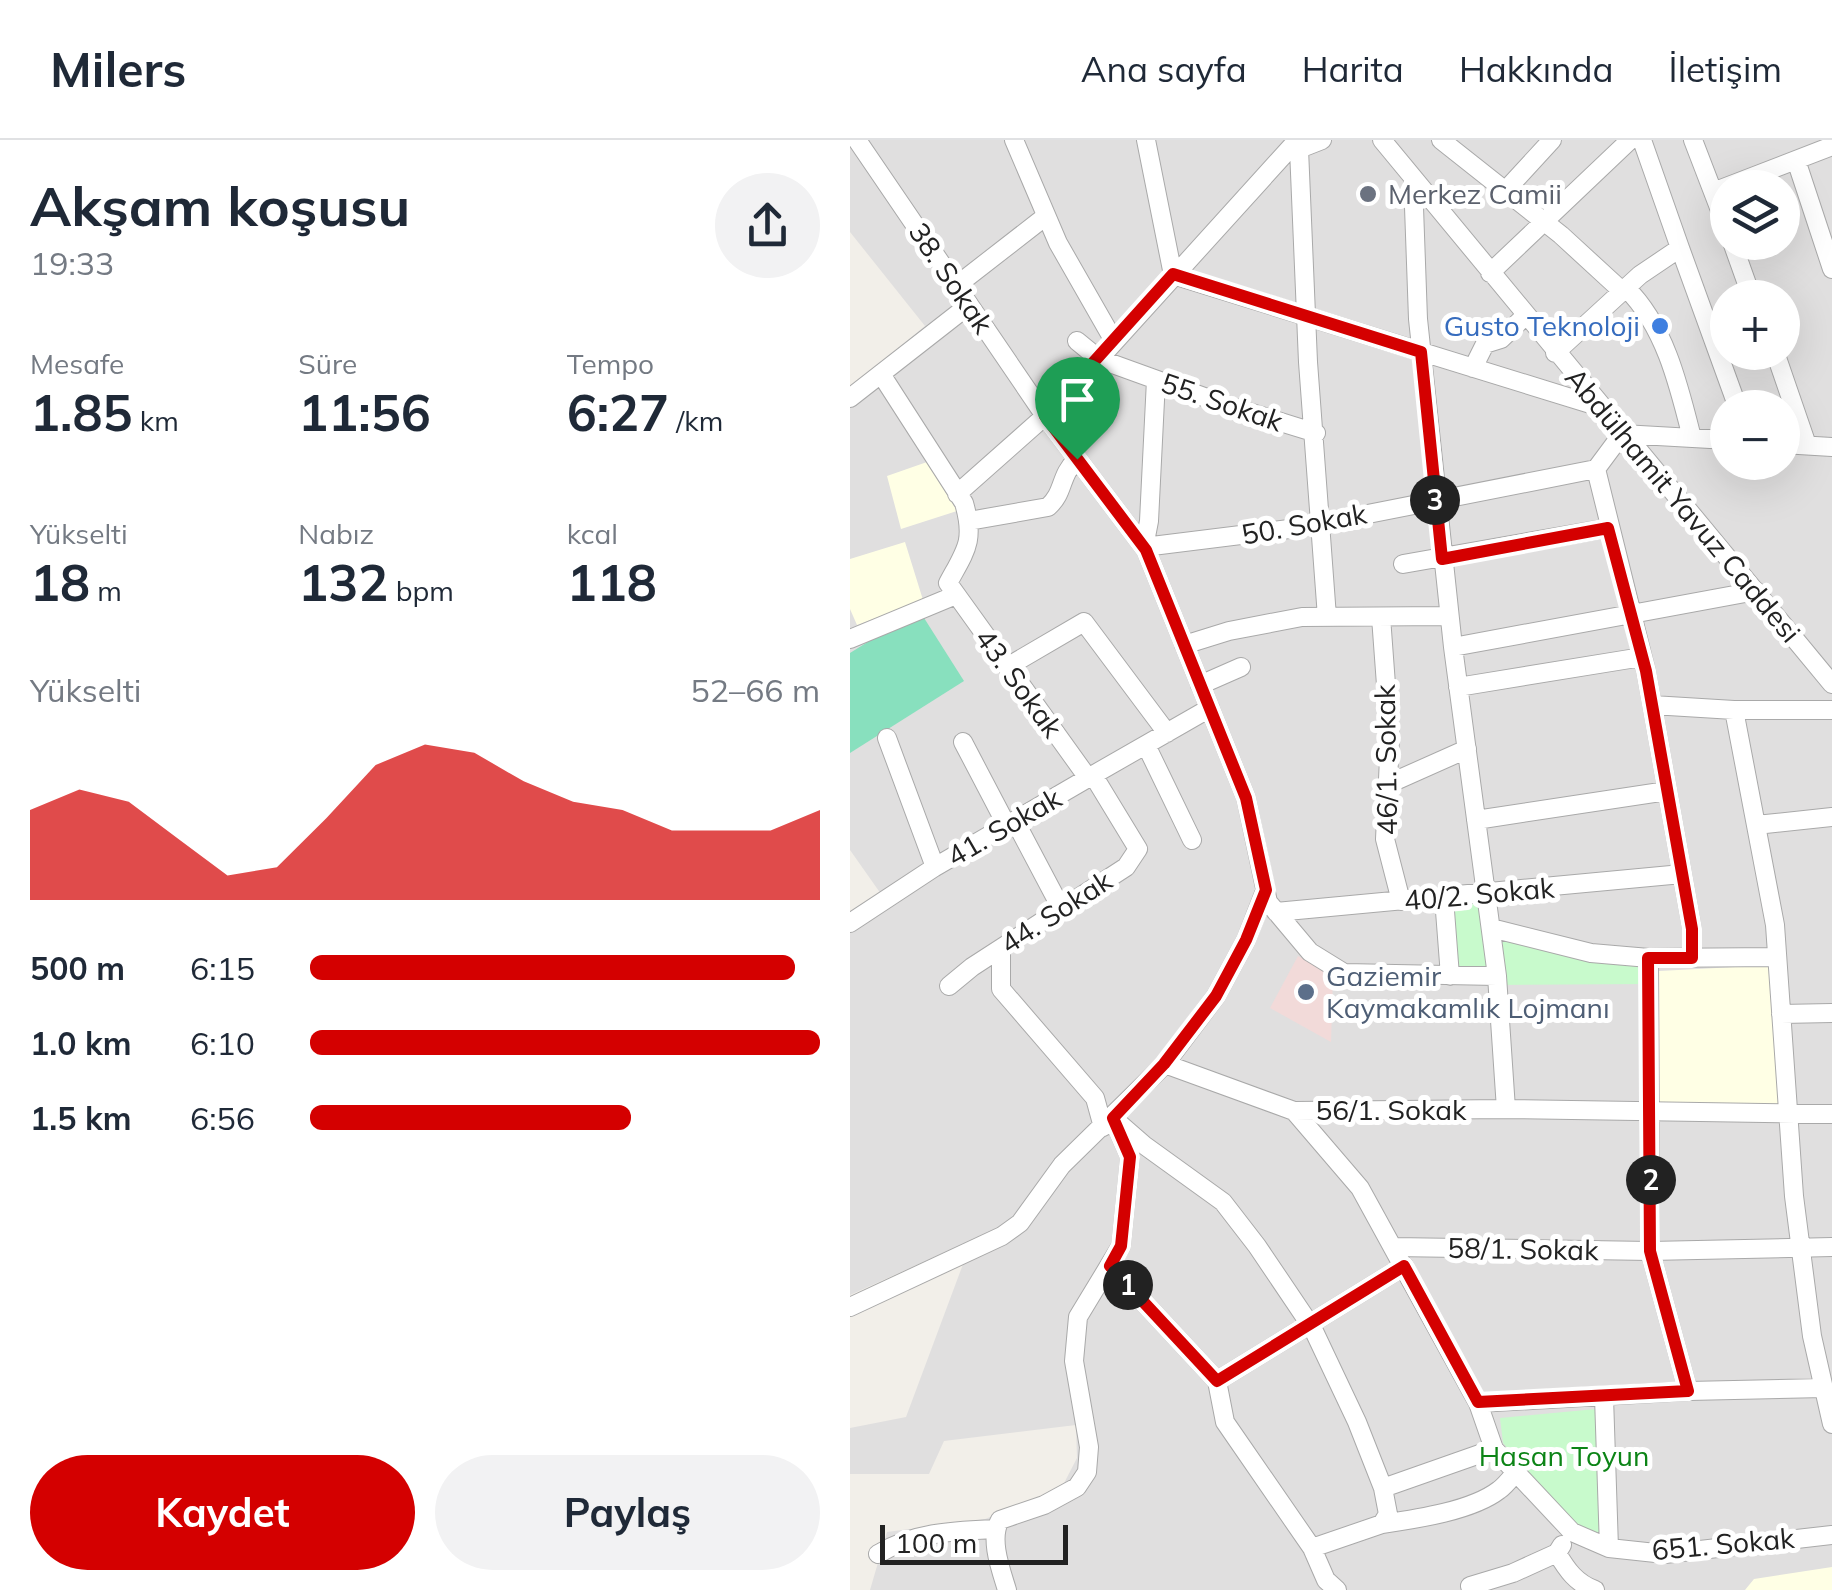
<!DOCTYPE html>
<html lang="tr">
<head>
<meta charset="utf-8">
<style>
	body { margin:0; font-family:Mulish,sans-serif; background:#f2f2f3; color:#1f2937; height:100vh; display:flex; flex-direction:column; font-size:38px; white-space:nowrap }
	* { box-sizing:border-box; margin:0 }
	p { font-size:32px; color:#747a83 }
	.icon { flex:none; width:55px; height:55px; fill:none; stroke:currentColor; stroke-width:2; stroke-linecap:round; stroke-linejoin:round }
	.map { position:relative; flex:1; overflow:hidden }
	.sheet { display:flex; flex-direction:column; background:#fff; width:850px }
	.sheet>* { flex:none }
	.fabs { position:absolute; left:860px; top:30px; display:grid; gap:20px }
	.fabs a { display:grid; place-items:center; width:90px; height:90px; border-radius:50%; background:#fff; box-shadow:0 10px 40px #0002; font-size:50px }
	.scale { position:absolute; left:30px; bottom:25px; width:188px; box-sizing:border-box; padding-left:10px; border:5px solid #222; border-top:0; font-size:28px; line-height:35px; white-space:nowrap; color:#222; -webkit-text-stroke:8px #fff; paint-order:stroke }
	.pin { position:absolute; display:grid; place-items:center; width:85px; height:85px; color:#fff; margin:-102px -42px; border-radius:50% 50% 50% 0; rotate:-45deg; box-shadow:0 0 10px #0007 }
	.pin .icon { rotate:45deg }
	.km { position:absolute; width:50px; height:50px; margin:-25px; border-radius:50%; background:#222; color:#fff; font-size:28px; line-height:50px; text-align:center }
	.round { display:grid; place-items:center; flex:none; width:105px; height:105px; border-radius:52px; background:#f2f2f3 }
	.headline { display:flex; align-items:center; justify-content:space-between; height:170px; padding:0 30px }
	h1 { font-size:55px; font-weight:700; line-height:75px }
	.figures { display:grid; grid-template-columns:repeat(3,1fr); gap:15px; height:170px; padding:10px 30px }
	.figures div { display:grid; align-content:center }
	.figures b { font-size:50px; font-weight:700 }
	.figures small { font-size:28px; font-weight:400 }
	.figures p { font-size:28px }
	.chart { height:280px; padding:20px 30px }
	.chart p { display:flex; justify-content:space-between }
	.chart svg { width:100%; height:180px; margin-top:10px; fill:#d40000; opacity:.7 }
	.primary-button { display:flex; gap:20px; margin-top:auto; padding:20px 30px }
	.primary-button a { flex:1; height:115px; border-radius:60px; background:#d40000; color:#fff; font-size:40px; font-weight:700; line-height:115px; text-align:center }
	.primary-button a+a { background:#f2f2f3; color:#1f2937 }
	ul { padding:0 30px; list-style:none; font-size:32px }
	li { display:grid; grid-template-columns:160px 120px 1fr; align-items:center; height:75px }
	li i { height:25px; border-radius:12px; background:#d40000 }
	header { display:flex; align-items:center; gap:60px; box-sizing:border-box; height:140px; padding:0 50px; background:#fff; border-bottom:2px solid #e0e1e3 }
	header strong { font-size:48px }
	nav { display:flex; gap:55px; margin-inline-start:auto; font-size:35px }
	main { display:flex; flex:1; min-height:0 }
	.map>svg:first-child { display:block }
</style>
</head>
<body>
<header>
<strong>Milers</strong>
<nav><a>Ana sayfa</a><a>Harita</a><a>Hakkında</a><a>İletişim</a></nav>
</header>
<main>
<section class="sheet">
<div class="headline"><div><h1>Akşam koşusu</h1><p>19:33</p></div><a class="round"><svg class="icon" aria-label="share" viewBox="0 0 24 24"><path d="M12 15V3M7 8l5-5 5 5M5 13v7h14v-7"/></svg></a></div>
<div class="figures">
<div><p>Mesafe</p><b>1.85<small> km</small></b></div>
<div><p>Süre</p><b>11:56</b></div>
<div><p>Tempo</p><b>6:27<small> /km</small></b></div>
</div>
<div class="figures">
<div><p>Yükselti</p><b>18<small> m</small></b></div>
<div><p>Nabız</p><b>132<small> bpm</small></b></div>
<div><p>kcal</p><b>118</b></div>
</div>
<div class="chart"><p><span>Yükselti</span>52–66 m</p>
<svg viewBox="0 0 160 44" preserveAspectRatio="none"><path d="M0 44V22L10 17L20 20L30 29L40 38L50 36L60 24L70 11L80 6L90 8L100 15L110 20L120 22L130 27L140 27L150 27L160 22V44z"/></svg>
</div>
<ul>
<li><b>500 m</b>6:15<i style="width:95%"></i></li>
<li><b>1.0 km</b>6:10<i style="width:100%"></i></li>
<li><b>1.5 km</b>6:56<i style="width:63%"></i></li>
</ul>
<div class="primary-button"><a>Kaydet</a><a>Paylaş</a></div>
</section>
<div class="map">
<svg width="982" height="1450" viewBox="0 0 982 1450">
	<rect width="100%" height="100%" fill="#f2efe9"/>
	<path fill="#e0dfdf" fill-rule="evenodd" d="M0,0H982V1450H20L37,1392L135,1379L211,1349L227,1318L226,1285L94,1301L79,1334H0V1288L56,1277L122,1100L0,1155V777L31,754L0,710V248L75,186L0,92ZM878,48H932V102H878ZM878,158H932V212H878ZM878,268H932V322H878Z"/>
	<path fill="#f2dad9" d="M448,816L483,835L481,902L420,868Z"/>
	<path fill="#ffffe5" d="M77,322L107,371L51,389L37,336Z
		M55,402L73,460L7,485L0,469V419Z
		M924,825L933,967L810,964L809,831Z
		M982,1427V1450H895L904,1439Z"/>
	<path fill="#c8facc" d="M636,754L641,788L799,818V844L647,845L600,836L594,758Z
		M746,1269L753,1407L698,1357L653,1303L650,1278Z"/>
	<path fill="#88e0be" d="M69,470L114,541L0,613V513Z"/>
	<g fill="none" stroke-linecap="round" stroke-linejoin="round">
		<g stroke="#a9a9a9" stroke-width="20">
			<path id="minor" d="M7,0L195,276L296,410L396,658L418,762L460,812L494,833L647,836L656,969
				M164,0L208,103L264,201
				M296,0L323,135L750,267
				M532,0L982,544
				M591,0L711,95L772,151
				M792,0L830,108
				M843,0L863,52L982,6
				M441,8L449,9L472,0
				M449,9L458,222L477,477
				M946,20L982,129
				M563,39L568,179L603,507L906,451
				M655,51L702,0
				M863,52L878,91
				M882,102L902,158
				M640,133L780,0
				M106,146L196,76
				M776,148C815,186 829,246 842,298
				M227,201L249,219L379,266L466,293
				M925,212L957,305
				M705,213L790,135L830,108L888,268
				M623,228L635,204L651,199L675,176
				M31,234L114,363C125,401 116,410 98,443L238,638L243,635
				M306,240L299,381L294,407L447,388L746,329L772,294L878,300
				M0,258L119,165
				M932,304L982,307
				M746,329L796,531L842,789V817
				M107,354L195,276L249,219L441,7
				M119,381L198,367C215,352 209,336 227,319
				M553,424L758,388
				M531,477L540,599L535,699L551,761
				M0,499L106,455
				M334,505L379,491L452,477L599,476
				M603,507L647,836
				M157,527L234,482L317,593
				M350,545L391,527
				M608,547L792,517
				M802,565L884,570
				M982,570H884L925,785L944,1056L962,1196L982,1284
				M37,598L85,727L238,638
				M113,602L157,686
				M296,605L342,700
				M243,635L360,568
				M536,645L617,609
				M626,680L817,651
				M165,681L211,768
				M906,685L982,677
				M594,758L600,836
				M426,772L832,734
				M0,783L85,727
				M641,788L741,813L799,818
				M151,808V849L245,958L253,987
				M99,846L122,827L276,727L288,709L243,635
				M931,874L982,873
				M315,924L444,971L656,969L982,974
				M444,971L510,1048L628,1263L644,1309L722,1392L759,1408L815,1414L982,1395
				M263,978L294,1005L373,1062L407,1106L463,1189L507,1282L533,1348L644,1309
				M544,1107L800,1111L982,1107
				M260,1126L367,1241L375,1282L462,1408L476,1440L487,1450
				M0,1167L152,1096L170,1083L212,1025L315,924L366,856L396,800L415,751
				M367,1241L554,1126
				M838,1251L800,1111L799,818L927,817
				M754,1257L759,1408
				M628,1263L838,1251L974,1248
				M532,1384C566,1379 622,1371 649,1350C655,1346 661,1338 666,1332
				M712,1405L707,1413C717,1430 726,1443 745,1450
				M462,1408L532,1384L538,1374L533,1348
				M28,1414C65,1392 103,1391 145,1389
				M620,1446L663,1433L707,1413
				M157,1450C151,1430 139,1399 150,1380L194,1365L227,1347L237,1332L239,1307L224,1221L228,1177L271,1106L280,1017L265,983"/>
		</g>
		<use href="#minor" stroke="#fff" stroke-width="18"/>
	</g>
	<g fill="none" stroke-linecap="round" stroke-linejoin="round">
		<g stroke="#fff" stroke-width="20">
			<path id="route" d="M323,134L571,212L592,419L758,388L796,531L842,789V818H798L800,1111L838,1251L628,1262L554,1126L367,1241L260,1126L271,1106L280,1017L263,978L314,924L366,856L396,800L416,750L396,658L296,410L195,276Z"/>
		</g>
		<use href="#route" stroke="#d40000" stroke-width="12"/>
	</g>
	<circle fill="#6b7280" stroke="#fff" stroke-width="4" cx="518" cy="54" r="10"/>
	<circle fill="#3f7fe0" stroke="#fff" stroke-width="4" cx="810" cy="186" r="10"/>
	<circle fill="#5c6f8a" stroke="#fff" stroke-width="4" cx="456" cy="852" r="10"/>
	<g text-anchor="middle" stroke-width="10" stroke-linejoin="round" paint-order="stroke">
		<g font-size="28" fill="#5b616d" stroke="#fff" text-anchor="start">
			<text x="538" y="64">Merkez Camii</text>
		</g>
		<g font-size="28" fill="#222" stroke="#fff">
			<text transform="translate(101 138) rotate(56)" y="10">38. Sokak</text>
			<text transform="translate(372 262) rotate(19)" y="10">55. Sokak</text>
			<text transform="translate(833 365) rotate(50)" y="10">Abdülhamit Yavuz Caddesi</text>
			<text transform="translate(454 384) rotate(-10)" y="10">50. Sokak</text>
			<text transform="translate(169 543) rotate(54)" y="10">43. Sokak</text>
			<text transform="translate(536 620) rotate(-91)" y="10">46/1. Sokak</text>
			<text transform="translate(154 687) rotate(-30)" y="10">41. Sokak</text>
			<text transform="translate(629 754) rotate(-5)" y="10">40/2. Sokak</text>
			<text transform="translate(206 772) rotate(-33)" y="10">44. Sokak</text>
			<text x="541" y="980">56/1. Sokak</text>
			<text transform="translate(673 1109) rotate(1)" y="10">58/1. Sokak</text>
			<text transform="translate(873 1404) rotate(-5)" y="10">651. Sokak</text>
		</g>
		<g font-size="28" fill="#366cbe" stroke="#fff" text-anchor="end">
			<text x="790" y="196">Gusto Teknoloji</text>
		</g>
		<g font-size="28" fill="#4e5e75" stroke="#fff" text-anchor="start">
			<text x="476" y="846">Gaziemir<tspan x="476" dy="32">Kaymakamlık Lojmanı</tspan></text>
		</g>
		<g font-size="28" fill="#0c8416" stroke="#fff">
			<text x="714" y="1326">Hasan Toyun</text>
		</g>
	</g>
</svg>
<div class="fabs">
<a><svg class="icon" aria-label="layers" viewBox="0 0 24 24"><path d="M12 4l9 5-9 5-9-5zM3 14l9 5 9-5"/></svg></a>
<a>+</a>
<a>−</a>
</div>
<div class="scale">100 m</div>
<div class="pin" style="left:227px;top:319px;background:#1e9e55"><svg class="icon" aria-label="arrive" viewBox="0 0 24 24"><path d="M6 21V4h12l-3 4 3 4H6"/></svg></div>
<b class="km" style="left:278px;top:1145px">1</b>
<b class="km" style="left:801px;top:1040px">2</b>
<b class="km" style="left:585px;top:360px">3</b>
</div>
</main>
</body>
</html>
